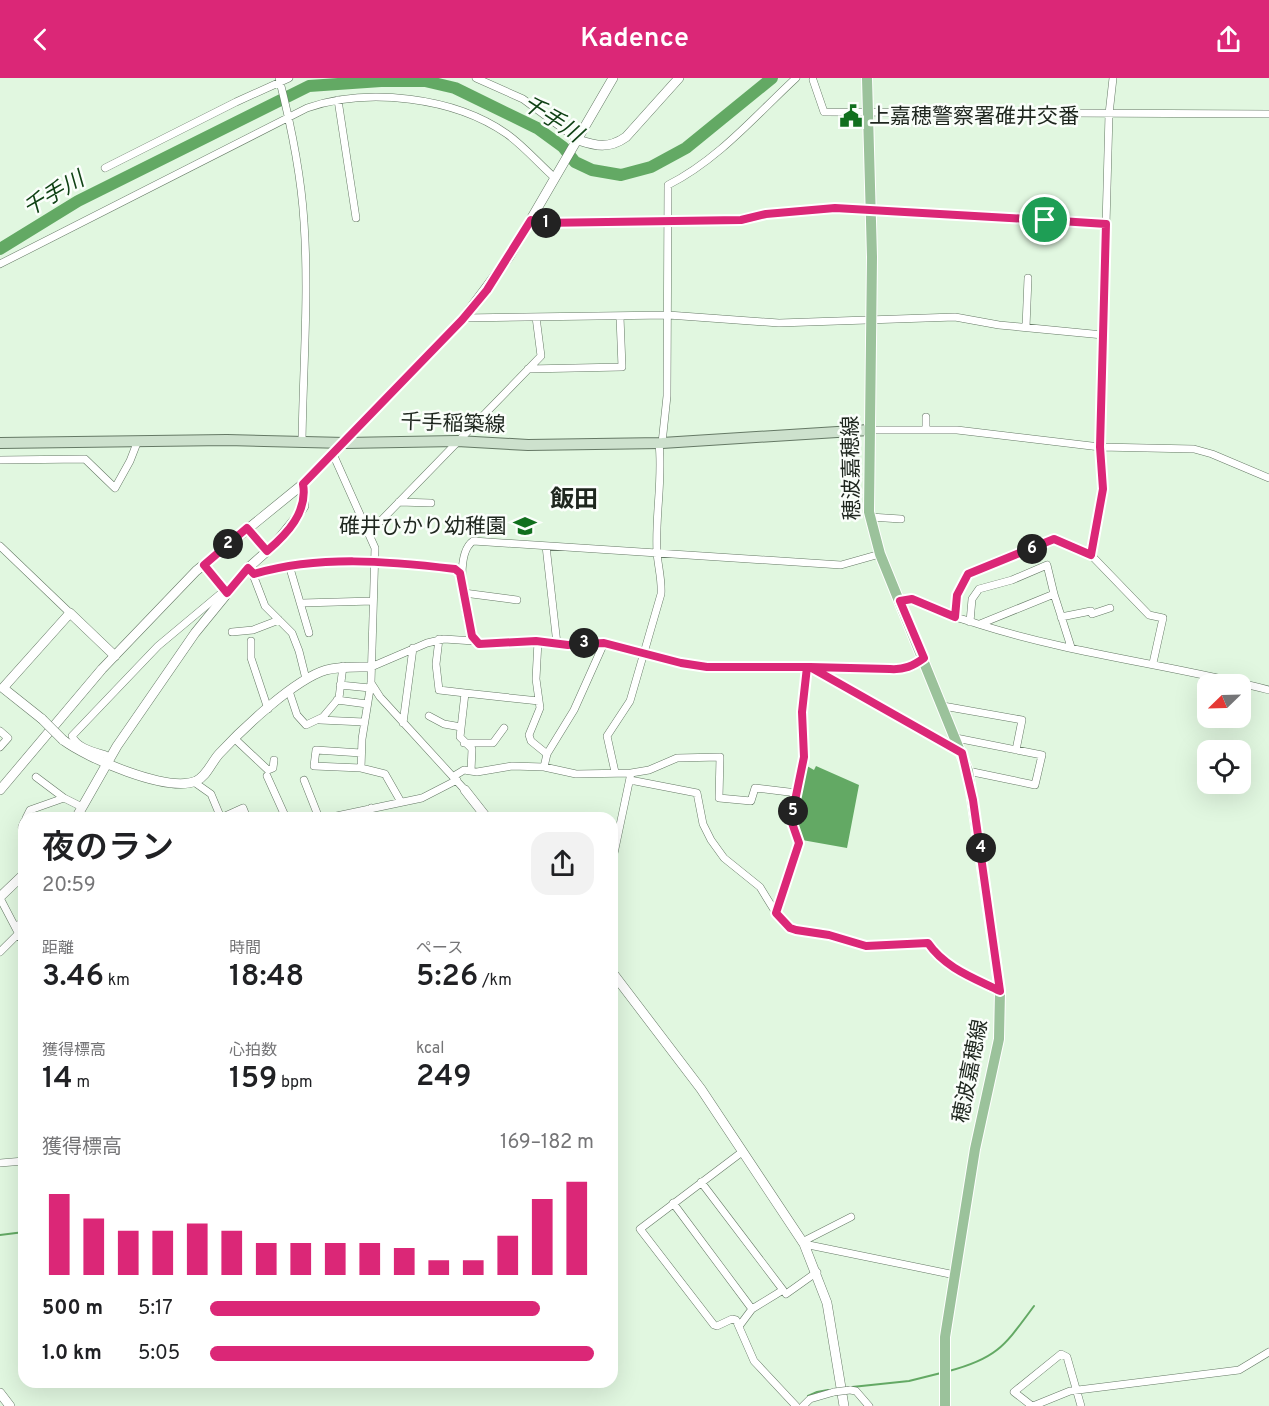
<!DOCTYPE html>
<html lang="ja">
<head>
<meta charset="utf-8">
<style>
	body { margin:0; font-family:Overpass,"Noto Sans JP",sans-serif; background:#f2f2f2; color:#202124; height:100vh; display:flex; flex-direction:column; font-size:22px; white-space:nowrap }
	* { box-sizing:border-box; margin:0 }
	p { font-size:20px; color:#757577 }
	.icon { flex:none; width:33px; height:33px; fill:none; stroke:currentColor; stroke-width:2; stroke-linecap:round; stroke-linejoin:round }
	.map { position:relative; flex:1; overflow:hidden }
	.panel { position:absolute; left:18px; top:734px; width:600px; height:576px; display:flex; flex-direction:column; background:#fff; border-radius:18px; box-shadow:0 6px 24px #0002 }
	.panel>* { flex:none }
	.needle { width:39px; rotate:247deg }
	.tools { position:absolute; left:1197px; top:596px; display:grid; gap:12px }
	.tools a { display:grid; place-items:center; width:54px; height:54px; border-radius:12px; background:#fff; box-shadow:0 6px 24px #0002; font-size:30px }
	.pin { position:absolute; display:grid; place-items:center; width:51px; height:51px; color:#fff; margin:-26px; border:3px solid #fff; border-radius:50%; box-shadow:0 2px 6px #0007 }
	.km { position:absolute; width:30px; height:30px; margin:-15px; border-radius:50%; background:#222; color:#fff; font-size:16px; line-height:30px; text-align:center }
	.round { display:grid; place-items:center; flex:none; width:63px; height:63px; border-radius:18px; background:#f2f2f2 }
	.head { display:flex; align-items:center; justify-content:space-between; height:102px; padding:0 24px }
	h1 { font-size:33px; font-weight:600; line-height:45px }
	.metrics { display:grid; grid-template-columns:repeat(3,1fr); gap:9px; height:102px; padding:6px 24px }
	.metrics div { display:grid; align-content:center }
	.metrics b { font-size:30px; font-weight:600 }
	.metrics small { font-size:16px; font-weight:400 }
	.metrics p { font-size:16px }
	.chart { height:168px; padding:12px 24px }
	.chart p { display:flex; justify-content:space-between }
	.chart svg { width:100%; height:108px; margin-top:6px; stroke:#db2777; stroke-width:6 }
	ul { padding:0 24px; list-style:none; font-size:20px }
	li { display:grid; grid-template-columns:96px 72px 1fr; align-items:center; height:45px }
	li i { height:15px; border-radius:8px; background:#db2777 }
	header { display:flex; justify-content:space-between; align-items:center; height:78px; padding:0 24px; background:#db2777; color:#fff; font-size:27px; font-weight:600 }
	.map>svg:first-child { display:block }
</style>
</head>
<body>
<header><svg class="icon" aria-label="back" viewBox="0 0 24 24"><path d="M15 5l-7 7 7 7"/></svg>Kadence<svg class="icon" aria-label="share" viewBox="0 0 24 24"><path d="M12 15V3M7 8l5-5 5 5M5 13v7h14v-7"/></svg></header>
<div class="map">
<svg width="1269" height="1328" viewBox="0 0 1269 1328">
	<rect width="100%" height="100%" fill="#e1f7e0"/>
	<path fill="#63a964" d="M807,688L814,692L816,688L859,707L847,770L802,762L795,741Z"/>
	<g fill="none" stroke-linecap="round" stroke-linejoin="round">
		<path stroke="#63a964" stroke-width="2" d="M0,1157L24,1154
			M949,1293C998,1280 1005,1267 1034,1228
			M852,1309L909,1303L941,1295
			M808,1318L817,1314L828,1312"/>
		<path stroke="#63a964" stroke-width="12" d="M0,171L78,123L309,8L381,3H425L455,10L537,50L563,69L575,84L592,92L621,97L651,89L686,70L772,0"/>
		<g stroke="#657965" stroke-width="8">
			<path id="minor" d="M279,0C291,47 301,95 304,144C309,217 303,291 302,364
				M476,0L523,21L578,62
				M1113,0L1109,36L1100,369L1103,411L1091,477L1149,537L1163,540L1153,585
				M813,2L824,34L1269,36
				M338,22L356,140
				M105,90L236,24L289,0
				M531,142L539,145L741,143L766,136L835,130L1106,146
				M0,186L307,30C368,9 454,19 507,56C525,69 539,86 555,100
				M464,240L668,237L779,245L955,239L999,247L1103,257
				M1026,249L1028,200
				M528,291L622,289L620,239
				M869,352H957L1100,369L1194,371L1212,376L1269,400
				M926,352V339
				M662,365L667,318L668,107C718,82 756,37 796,0
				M333,376L375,470L371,605L362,661L361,690
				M0,382L85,381L115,410L130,383L137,365
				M399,424L431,425
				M870,439L901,441
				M247,450L267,473
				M369,455L541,278L536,239
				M0,468L70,535
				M546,468L557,566
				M204,487L227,515
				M289,487L309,555
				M252,494L265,528L292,555L299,573L306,601
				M254,496C321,477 387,483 455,491L460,495
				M464,515L517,522
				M900,523C918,520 927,528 943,535C954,539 966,542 978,546C1072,576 1173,587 1269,612
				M302,525L373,523
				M955,539L957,517L968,496L1054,461L1091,477
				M1061,539L1091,533L1092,536L1110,530
				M970,544L972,521L979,511L1012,502L1047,487L1054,516
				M980,546L1054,516L1071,569
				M232,554L253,552L279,542
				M439,561L436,586L439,612L465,615L460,659L472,671L471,693
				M251,563V580L268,631
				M474,563C465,543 453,477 473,463L841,487L880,476
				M538,563L536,601L540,630L529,657L531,663L547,676
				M371,589L427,565L444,561L474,563L484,567L536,563L568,567L604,565L681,585L707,589L895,591L912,589L924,581
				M812,590L959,673
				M371,605L380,619L465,712
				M340,607L370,610
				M289,613L297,637L306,647L323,639L339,620L343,588
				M465,615L539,623
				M337,622L367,626
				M943,628L1022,642L1016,672
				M429,638L444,646L461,649
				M320,642L364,644
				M403,645L413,570
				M0,653L8,660L0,669
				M956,660L1042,677L1035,707L968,693
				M235,661L268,692L273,690L274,682
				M464,665H493L504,650
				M361,675L316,672L314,688L361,690L385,696L401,724
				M106,677C93,673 78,670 72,658L158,568L225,512
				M544,689L547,676L574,632L604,565
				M615,694L607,658L630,623L661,516C662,501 658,489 657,474C655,437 663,402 659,365
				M267,698L286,740
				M454,698L464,692L477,694L512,688L544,689L576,696L631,695L612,785
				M36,699L64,720
				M304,702L319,740
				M630,702L697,715L703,746L711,762L724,780L760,809L776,835L799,765L791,742L797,715L755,710L751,723L719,720L720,679L677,680L649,692L631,695
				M194,704L211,716L221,740
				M797,715L804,679L802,634L807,589
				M371,730L377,740
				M26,740L30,732L64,720L82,729
				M221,740L243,730L247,740
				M327,740L422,720L457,702
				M22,749L24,744
				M0,820L24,866
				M776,835L790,850L829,857L866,868L928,865C945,890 974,900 1000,913
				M16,848L24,844
				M0,874L19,855
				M742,1074L640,1151L714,1247L717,1248L732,1241L736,1242L754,1283L796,1328
				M0,1085L24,1083
				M701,1104L783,1212L752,1231L740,1247
				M673,1125L752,1231
				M802,1164L851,1139
				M804,1166L955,1197
				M786,1216L817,1194
				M850,1312L856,1313L869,1328
				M803,1328L810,1321L834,1314
				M1032,1328L1014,1314L1061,1276L1067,1279L1081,1328
				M1033,1328L1070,1313L1239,1292L1269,1274"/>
		</g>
		<g stroke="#657965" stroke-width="10">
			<path id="tertiary" d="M578,62C596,68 609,71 626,59L679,0
				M42,641L3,610L70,535L115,578
				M63,662C87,680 167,715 196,703C207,698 211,685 219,676C242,651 295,601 326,592C341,588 356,589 371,589
				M0,712L102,591L196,493L303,406L462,242L509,179L613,0
				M465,712L487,740
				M76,740L117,668L195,555L248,490L274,467L296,440L304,428L303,406
				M0,819L24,796
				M612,894L701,1011L804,1166L827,1225L844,1328
				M0,1315L10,1328"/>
		</g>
		<g stroke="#657965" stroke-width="12">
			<path id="secondary" d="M0,365L227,362L345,365L457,363L528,367L662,365L869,352"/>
		</g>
		<g stroke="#fff" stroke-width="12">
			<path id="primary" d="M867,0L872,179L869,434L880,476L968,693L1000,913L999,961L975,1071L945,1259V1328"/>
		</g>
		<use href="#minor" stroke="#fff" stroke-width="7"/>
		<use href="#tertiary" stroke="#fff" stroke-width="9"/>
		<use href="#secondary" stroke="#cde1cd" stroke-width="10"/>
		<use href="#primary" stroke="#9bc29b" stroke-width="10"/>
		<g stroke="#657965" stroke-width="8" stroke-linecap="butt">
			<path id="minor-bridge" d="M834,1314L850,1312"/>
		</g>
		<g stroke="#657965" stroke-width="10" stroke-linecap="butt">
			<path id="tertiary-bridge" d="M42,641L63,662"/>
		</g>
		<use href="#minor-bridge" stroke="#fff" stroke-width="7"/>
		<use href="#tertiary-bridge" stroke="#fff" stroke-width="9"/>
	</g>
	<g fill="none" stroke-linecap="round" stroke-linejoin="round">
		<g stroke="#fff" stroke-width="12">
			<path id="route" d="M1045,142L835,130L766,136L741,142L540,145L531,142L487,212L462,242L303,406C308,434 287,456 267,473L247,450L204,487L227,515L248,490L254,496C320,477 387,483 455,491L460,495L472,558L479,566L536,563L568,567L604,565L681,585L707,589H810L962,675L973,722L1000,913C974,900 945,890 928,865L866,868L829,857L796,852L790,850L776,835L799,765L791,742L804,679L802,634L807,589H810L890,591C904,592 913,588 924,580L900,523L912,521L955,539L957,517L968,496L1054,461L1091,477L1103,411L1100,369L1106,146L1045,142"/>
		</g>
		<use href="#route" stroke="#db2777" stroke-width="8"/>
	</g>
	<defs>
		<g id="civic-bare" transform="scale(1.8)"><path d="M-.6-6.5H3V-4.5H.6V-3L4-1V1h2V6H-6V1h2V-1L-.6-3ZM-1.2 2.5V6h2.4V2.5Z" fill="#106f1d" stroke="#fafefa" stroke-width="2.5" paint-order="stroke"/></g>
		<g id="school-bare" transform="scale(1.8)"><path d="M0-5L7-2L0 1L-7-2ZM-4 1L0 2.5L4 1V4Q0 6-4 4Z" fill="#106f1d" stroke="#fafefa" stroke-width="2.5" paint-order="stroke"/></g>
	</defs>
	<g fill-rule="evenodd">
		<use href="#civic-bare" x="851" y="38"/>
		<use href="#school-bare" x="525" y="448"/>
	</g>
	<g text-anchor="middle" stroke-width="5" stroke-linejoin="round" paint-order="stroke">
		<g font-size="21" fill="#1e261e" stroke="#fafefa" text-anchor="start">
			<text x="869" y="45">上嘉穂警察署碓井交番</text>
			<text x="507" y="455" text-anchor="end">碓井ひかり幼稚園</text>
		</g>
		<g font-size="21" fill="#1e261e" stroke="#fafefa">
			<text transform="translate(453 345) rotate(2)" y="7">千手稲築線</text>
			<text transform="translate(851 390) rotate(-91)" y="7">穂波嘉穂線</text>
			<text transform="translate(970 993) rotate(-79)" y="7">穂波嘉穂線</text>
		</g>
		<g font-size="22" font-style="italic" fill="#104215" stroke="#fafefa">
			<text transform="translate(553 40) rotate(33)" y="8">千手川</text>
			<text transform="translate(53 115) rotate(-30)" y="8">千手川</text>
		</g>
		<g font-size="24" font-weight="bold" fill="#1e261e" stroke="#fafefa">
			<text x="574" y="429">飯田</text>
		</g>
	</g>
</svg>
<div class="tools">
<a><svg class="needle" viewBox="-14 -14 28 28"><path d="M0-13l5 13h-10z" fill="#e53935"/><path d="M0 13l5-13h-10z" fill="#757577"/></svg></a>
<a><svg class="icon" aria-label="locate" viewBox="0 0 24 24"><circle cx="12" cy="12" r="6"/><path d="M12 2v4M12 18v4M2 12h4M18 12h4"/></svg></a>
</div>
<div class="pin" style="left:1045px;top:142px;background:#1e9e55"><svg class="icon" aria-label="arrive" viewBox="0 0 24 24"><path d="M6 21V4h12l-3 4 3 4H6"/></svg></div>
<b class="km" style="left:546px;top:145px">1</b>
<b class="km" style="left:228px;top:466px">2</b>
<b class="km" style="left:584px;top:565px">3</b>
<b class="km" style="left:981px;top:770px">4</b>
<b class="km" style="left:793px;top:733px">5</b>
<b class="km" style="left:1032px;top:471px">6</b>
<section class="panel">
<div class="head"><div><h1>夜のラン</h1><p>20:59</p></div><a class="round"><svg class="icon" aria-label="share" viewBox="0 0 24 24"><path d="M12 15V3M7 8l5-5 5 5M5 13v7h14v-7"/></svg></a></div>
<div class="metrics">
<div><p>距離</p><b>3.46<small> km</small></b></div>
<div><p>時間</p><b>18:48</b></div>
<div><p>ペース</p><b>5:26<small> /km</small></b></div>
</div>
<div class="metrics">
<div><p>獲得標高</p><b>14<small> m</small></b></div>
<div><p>心拍数</p><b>159<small> bpm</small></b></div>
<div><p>kcal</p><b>249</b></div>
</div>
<div class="chart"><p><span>獲得標高</span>169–182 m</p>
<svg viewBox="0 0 160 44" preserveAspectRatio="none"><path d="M5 44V11M15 44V21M25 44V26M35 44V26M45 44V23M55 44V26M65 44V31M75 44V31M85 44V31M95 44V31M105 44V33M115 44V38M125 44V38M135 44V28M145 44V13M155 44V6"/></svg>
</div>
<ul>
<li><b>500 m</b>5:17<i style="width:86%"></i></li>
<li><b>1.0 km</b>5:05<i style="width:100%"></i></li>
</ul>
</section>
</div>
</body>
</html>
